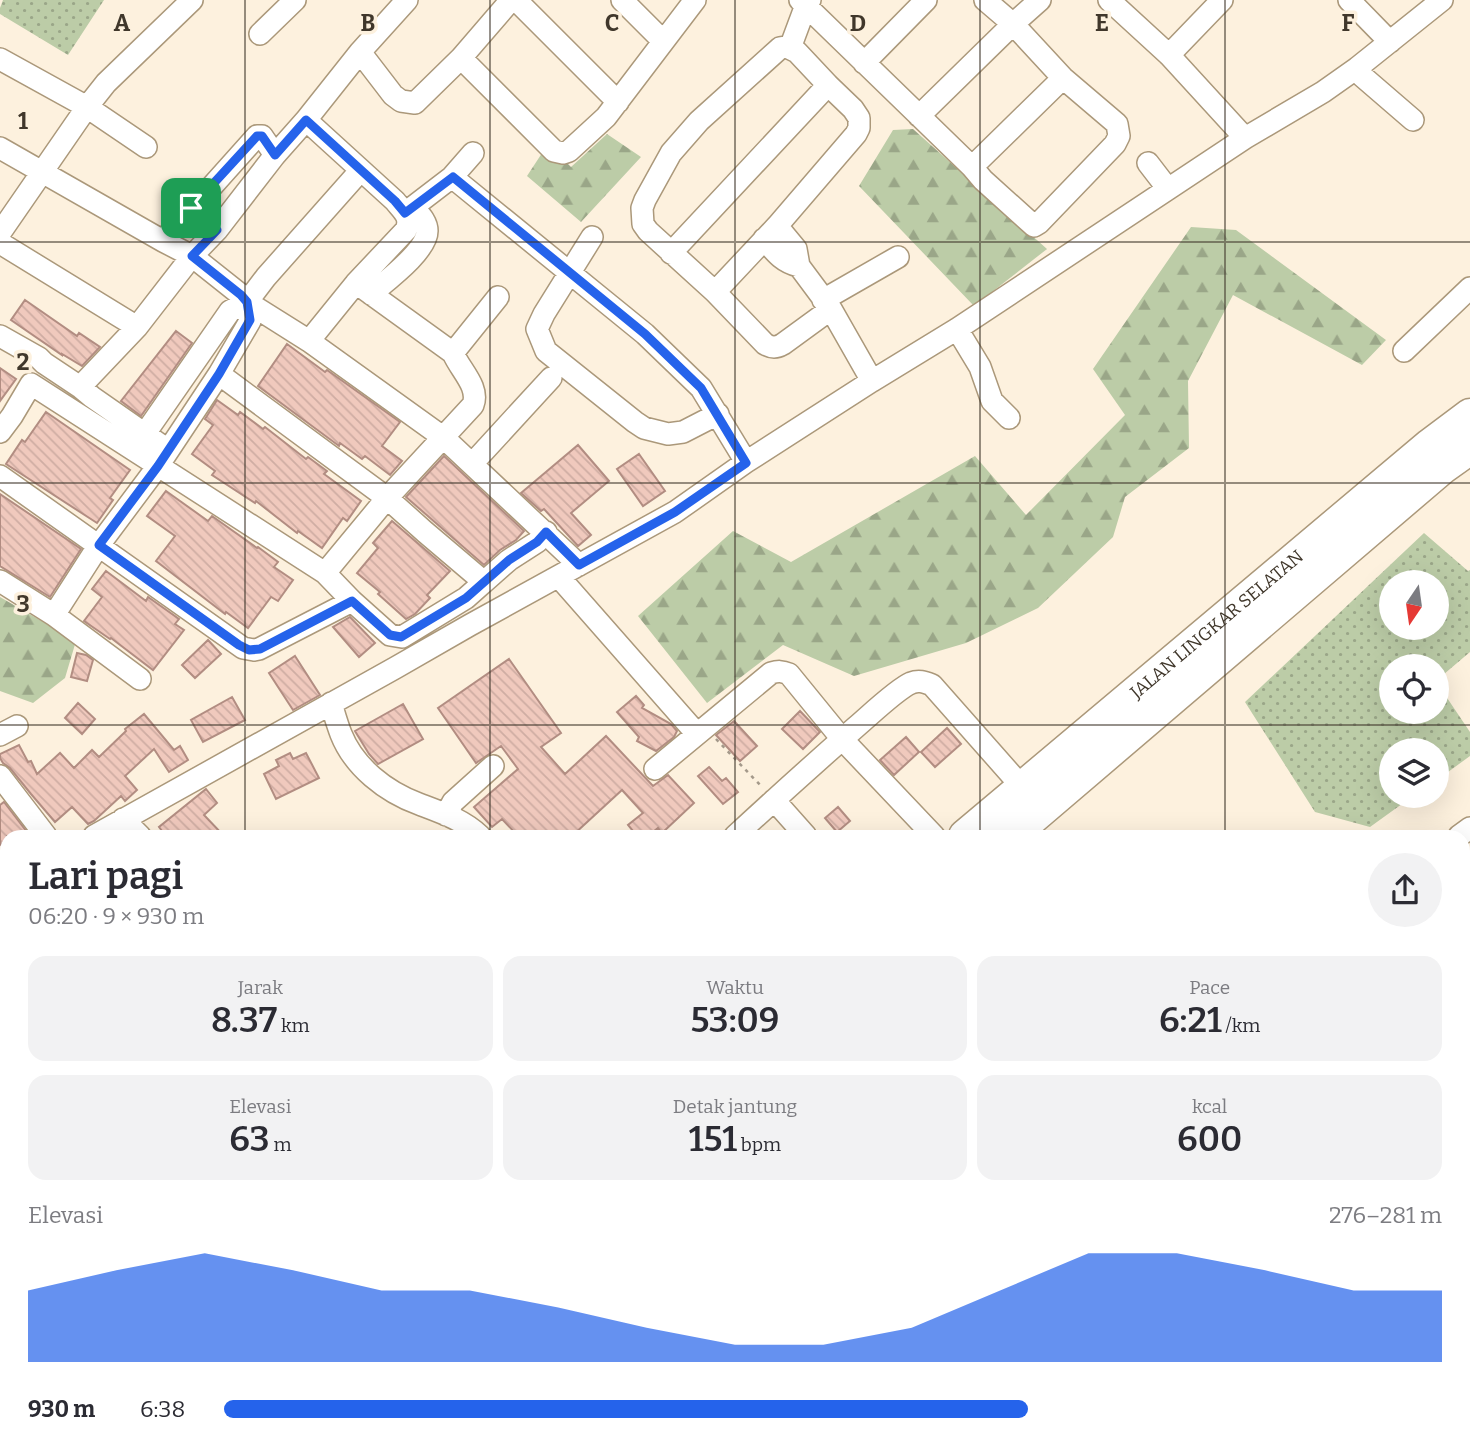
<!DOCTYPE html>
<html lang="id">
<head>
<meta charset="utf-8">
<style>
	body { margin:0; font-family:Bitter,serif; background:#f2f2f3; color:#2b2b33; height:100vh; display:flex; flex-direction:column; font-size:26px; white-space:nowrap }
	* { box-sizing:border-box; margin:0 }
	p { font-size:23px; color:#7c7c81 }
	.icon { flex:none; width:38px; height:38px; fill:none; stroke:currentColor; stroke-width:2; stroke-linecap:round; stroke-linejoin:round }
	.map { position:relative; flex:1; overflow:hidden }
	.drawer { position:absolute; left:0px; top:830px; width:1470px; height:621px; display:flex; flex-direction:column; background:#fff; border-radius:21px 21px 0 0; box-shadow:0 7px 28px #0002 }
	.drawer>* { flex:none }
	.needle { width:46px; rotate:193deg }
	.controls { position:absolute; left:1379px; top:570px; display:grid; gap:14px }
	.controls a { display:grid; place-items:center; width:70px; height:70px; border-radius:50%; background:#fff; box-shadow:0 7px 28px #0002; font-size:35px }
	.pin { position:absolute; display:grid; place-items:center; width:60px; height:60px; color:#fff; margin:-30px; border-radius:14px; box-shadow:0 4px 10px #0006 }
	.round { display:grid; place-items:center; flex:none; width:74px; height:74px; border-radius:37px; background:#f2f2f3 }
	.overview { display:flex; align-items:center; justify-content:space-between; height:119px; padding:0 28px }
	h1 { font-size:38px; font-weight:600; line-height:52px }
	.figures { display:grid; grid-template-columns:repeat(3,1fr); gap:10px; height:119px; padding:7px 28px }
	.figures div { display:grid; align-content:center; border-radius:18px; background:#f2f2f3; text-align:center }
	.figures b { font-size:35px; font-weight:600 }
	.figures small { font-size:19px; font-weight:400 }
	.figures p { font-size:19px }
	.chart { height:196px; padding:14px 28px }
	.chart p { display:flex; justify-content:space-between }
	.chart svg { width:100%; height:126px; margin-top:7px; fill:#2563eb; opacity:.7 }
	ul { padding:0 28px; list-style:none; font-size:23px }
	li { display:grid; grid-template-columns:112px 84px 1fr; align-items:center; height:52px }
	li i { height:18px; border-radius:9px; background:#2563eb }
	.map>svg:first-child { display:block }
</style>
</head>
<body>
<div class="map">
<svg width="1470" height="1450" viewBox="0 0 1470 1450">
	<defs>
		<pattern id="grass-dots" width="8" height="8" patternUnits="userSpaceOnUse" patternTransform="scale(1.75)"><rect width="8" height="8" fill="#bccca7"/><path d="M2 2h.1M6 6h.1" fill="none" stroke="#9aa688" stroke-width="1.8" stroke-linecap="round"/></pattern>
		<pattern id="forest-firs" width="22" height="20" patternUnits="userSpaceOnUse" patternTransform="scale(1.75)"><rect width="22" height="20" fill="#bccca7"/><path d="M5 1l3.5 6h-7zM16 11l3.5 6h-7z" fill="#9aa688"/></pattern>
		<pattern id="building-back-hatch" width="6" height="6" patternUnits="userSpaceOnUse" patternTransform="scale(1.75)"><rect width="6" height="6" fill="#f0c9bd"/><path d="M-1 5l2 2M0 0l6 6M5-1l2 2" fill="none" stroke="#cfada3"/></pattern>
	</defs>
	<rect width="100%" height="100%" fill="#fdf1de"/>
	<path fill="url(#grass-dots)" fill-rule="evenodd" d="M3,0H104L68,55L0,14V8Z
		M1424,533L1468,571L1470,570V652L1437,680V667H1391V712H1437V683L1470,732V756L1437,780V751H1391V796H1413L1370,827L1315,812L1245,702ZM1391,583H1437V628H1391Z"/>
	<path fill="url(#forest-firs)" d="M913,129L1047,249L974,306L859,186L893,130Z
		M607,134L641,157L581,222L527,176L548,144L571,167Z
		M1191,227L1236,230L1386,340L1362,365L1233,295L1188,381L1189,448L1125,497L1113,537L1038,608L966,643L854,676L783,645L707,703L638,616L733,531L791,562L975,456L1026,515L1125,415L1093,369Z
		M0,597L76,641L65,678L33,703L0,691Z"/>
	<path fill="url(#building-back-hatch)" stroke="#b28d82" stroke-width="2" d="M25,300L77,336L79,333L100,347L82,366L62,354V355L11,320Z
		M176,331L192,343L141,416L121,401Z
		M287,344L325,372L327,370L400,422L382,446L402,461L390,475L365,456L362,459L340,443L339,446L258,386Z
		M0,368L16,379L0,401Z
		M217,400L238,415L240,412L263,429L265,427L306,459L308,457L327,471L324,474L361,501L347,521L343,518L322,548L298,531L297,533L256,501L255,503L212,475L215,471L192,454L213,425L205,419Z
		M46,412L130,470L110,498L113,500L97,523L6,464L22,440L25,442Z
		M578,445L609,481L571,513L591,535L578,546L544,509L541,511L521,493Z
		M639,454L665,491L643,506L617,469Z
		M444,456L524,531L516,540L500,550L484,565L406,497Z
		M166,491L208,521L212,516L257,548L258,547L278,562L274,567L293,580L278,601L271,597L248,628L226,612L225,614L156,561L175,536L147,516Z
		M0,494L81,549L50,597L0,566Z
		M392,521L450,571L427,595L430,598L415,614L406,619L378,594L380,592L357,573L378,548L373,543Z
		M106,571L146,601L148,597L179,619L175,624L184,630L153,670L111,638L110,639L84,621L102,597L92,589Z
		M350,617L375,643L359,657L333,627Z
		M208,640L221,654L195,678L182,665Z
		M77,653L86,655L93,660L87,681L71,677Z
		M295,656L320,695L293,710L269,673Z
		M509,659L561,733L541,747L565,774L606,736L653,786L668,775L694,803L662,833L658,828L648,836H637L628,825L643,813L622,790L572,836H518L502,819L492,827L474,807L518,769L501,746L476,763L438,708Z
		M636,696L644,705L642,708L671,724L677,731L674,737L656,751L637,741L639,737L617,712Z
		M232,697L245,720L203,742L191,720Z
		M78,703L95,719L82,734L65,718Z
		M403,704L423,739L378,764L369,754L355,731Z
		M800,711L820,732L803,749L782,729Z
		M144,714L174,750L180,746L188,760L169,772L154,749L125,776L137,790L125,801L121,796L94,821L88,824L72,807L55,822L31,794L10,768L3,763L0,758V754L19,745L28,762L31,761L37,774L60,753L74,768L92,750L99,757L126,731L125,729Z
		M734,721L757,746L740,761L716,735Z
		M947,728L961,744L935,767L921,752Z
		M906,737L919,752L894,775L880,760Z
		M290,753L293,759L306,753L319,778L276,799L264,774L279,766L276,760Z
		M709,767L722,781L726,778L738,792L723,804L698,776Z
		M206,789L217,803L204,815L224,836H166L159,827Z
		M4,802L30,836H7V840L0,845V805Z
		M838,807L850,821L837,832L825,818Z"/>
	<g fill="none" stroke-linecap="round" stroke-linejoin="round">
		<g stroke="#ab987a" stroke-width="24">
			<path id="minor" d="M516,0L618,102
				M622,0L663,41
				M800,0L972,167L983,180L1034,226L1039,223L1115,144L1119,136L1117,124L1063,78L1013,24L985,0
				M1109,0L1169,55L1245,138
				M1349,0L1390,42
				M260,34L295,0
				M790,48L806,5L810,0
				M360,52L393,95L401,101L415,103L461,58L511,0
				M1169,55L1222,0
				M461,58L554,151L563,153L569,151L606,117L695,0
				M0,59L87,107L146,147
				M864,63L926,0
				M1357,68L1362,76L1413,120
				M919,116L1013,24L1040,0
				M306,120L395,201C402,210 412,217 406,230L356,283L309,341
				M0,148L163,241L192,256L241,295L247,302L309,341L444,438L579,565
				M1148,163L1168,189
				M972,167L1063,78
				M452,177L645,334L701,388L746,462
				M405,213L452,177L473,153
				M777,226L796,249L799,266L831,309L872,381
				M0,233L87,107L106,83L192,0
				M592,237L544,314L537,329L546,351L635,422L644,428L668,434L683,432L718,414
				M764,239C775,252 782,262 799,266
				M163,241L257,136H262L275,155
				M0,243L137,327
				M671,253L828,85
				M356,283L453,353
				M715,292L777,226L856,134L859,128V118L853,109L828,85L797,52L787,47L780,48L699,121L671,153L645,200L642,208L643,224L648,231L715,292L765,344C772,348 776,348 783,344L831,309
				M371,294C386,281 427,251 427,231C427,221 419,214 413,207
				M823,300L898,257
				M957,329L980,367L992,401L1009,418
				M0,336L39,358L44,363L80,387
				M1404,351L1470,288
				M0,432L12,416L31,384L325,573L352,601L390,635L402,637L466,598L484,582L425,532L387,498L219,374
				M137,445L230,311L247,302L266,277L360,171
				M168,450L92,397L80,387L137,327L192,256L217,230L275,155L306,120L360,52L407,0
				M472,464L551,378
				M0,476L243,648L254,650L259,649L352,601
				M325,573L387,498L473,405C480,387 460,370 453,353L498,297
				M559,577L697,734
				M0,581L54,615L140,679
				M484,582L509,560L537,542L546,532
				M54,615L99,545L158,466L219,374L250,321L247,302
				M331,703C334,713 337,724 341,734C354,767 386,792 419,804C440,812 464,820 480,836
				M0,735L17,726
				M655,769L771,673C778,671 782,671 789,674L842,739L934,836
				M0,776L46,836
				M774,800L806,836
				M446,815L453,802L493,766
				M123,819L140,836
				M94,836L395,668L470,625L675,512L746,462L872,381L957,329L1245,138L1323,92L1357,68L1442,0
				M735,836C775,799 815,763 856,727C869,716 897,689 911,683C919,680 924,682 932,685L1023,788
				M1459,836L1470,828
				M0,896L7,891
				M0,1064L7,1066
				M0,1147L7,1139
				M1465,1343L1470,1174
				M1463,1438L1470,1445
				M578,1444L584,1450
				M687,1444L693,1450
				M961,1444L962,1450
				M448,1450V1444
				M741,1450L748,1444
				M898,1450L908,1444
				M1224,1450L1229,1444"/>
		</g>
		<g stroke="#ab987a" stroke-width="35">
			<g id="highway">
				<path id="s1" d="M965,836L1430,445L1470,415"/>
				<path d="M1011,836L1442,468L1470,448"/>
				<path d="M239,1450L246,1444"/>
				<path d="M283,1450L290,1444"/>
			</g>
		</g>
		<path stroke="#a4998a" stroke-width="2.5" stroke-dasharray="3.5 5" stroke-linecap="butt" d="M716,739L762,787"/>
		<use href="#minor" stroke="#fff" stroke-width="21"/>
		<use href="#highway" stroke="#fff" stroke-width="32"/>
	</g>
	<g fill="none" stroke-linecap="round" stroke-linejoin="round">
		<g stroke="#fff" stroke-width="14">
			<path id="route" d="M306,120L395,201L405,213L453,177L645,334L701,388L746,463L675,512L579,565L546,532L537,542L509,560L466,598L401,637L390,635L352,601L260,649L249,650L239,645L99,545L158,466L219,374L250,320L247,302L241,295L192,256L217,230L191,208L257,136H262L275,155Z"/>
		</g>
		<use href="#route" stroke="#2563eb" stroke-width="9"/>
	</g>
	<path fill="none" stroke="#40372b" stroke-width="2" stroke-opacity="0.55" d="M245,0V836M490,0V836M735,0V836M980,0V836M1225,0V836M0,242H1470M0,483H1470M0,725H1470M0,967H7M1463,967H1470M0,1208H7M1463,1208H1470M245,1444V1450M490,1444V1450M735,1444V1450M980,1444V1450M1225,1444V1450"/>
	<g text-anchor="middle" stroke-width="7" stroke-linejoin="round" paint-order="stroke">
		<g font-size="18" fill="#40372b" stroke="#fdf1de">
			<text dy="6" stroke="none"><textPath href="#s1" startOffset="329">JALAN LINGKAR SELATAN</textPath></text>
		</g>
	</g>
	<g font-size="23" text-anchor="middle" font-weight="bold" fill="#40372b" stroke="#fdf1de" stroke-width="7" stroke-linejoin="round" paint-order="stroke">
		<text x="122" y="31">A</text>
		<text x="368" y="31">B</text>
		<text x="612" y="31">C</text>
		<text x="858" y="31">D</text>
		<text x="1102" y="31">E</text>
		<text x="1348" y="31">F</text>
		<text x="23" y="129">1</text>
		<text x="23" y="370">2</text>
		<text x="23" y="612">3</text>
	</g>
</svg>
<div class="controls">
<a><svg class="needle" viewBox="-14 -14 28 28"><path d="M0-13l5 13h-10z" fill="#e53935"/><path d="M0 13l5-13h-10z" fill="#7c7c81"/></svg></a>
<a><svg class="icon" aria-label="locate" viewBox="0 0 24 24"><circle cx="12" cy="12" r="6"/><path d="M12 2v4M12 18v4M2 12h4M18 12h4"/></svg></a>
<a><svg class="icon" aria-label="layers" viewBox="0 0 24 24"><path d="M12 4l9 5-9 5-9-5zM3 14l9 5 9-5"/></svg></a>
</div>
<div class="pin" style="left:191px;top:208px;background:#1e9e55"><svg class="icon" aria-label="arrive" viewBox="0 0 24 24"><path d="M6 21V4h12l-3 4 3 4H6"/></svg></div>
<section class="drawer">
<div class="overview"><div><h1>Lari pagi</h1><p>06:20 · 9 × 930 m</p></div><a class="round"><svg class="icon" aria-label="share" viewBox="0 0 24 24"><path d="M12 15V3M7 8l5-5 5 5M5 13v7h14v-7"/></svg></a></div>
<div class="figures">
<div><p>Jarak</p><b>8.37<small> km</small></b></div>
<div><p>Waktu</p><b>53:09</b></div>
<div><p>Pace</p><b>6:21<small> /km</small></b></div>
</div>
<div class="figures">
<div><p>Elevasi</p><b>63<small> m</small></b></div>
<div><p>Detak jantung</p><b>151<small> bpm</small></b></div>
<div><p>kcal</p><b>600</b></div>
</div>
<div class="chart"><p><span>Elevasi</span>276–281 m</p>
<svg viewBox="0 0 160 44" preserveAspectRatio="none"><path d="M0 44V19L10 12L20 6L30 12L40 19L50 19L60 25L70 32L80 38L90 38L100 32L110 19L120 6L130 6L140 12L150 19L160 19V44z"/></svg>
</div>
<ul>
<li><b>930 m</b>6:38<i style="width:66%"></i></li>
</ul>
</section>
</div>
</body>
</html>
